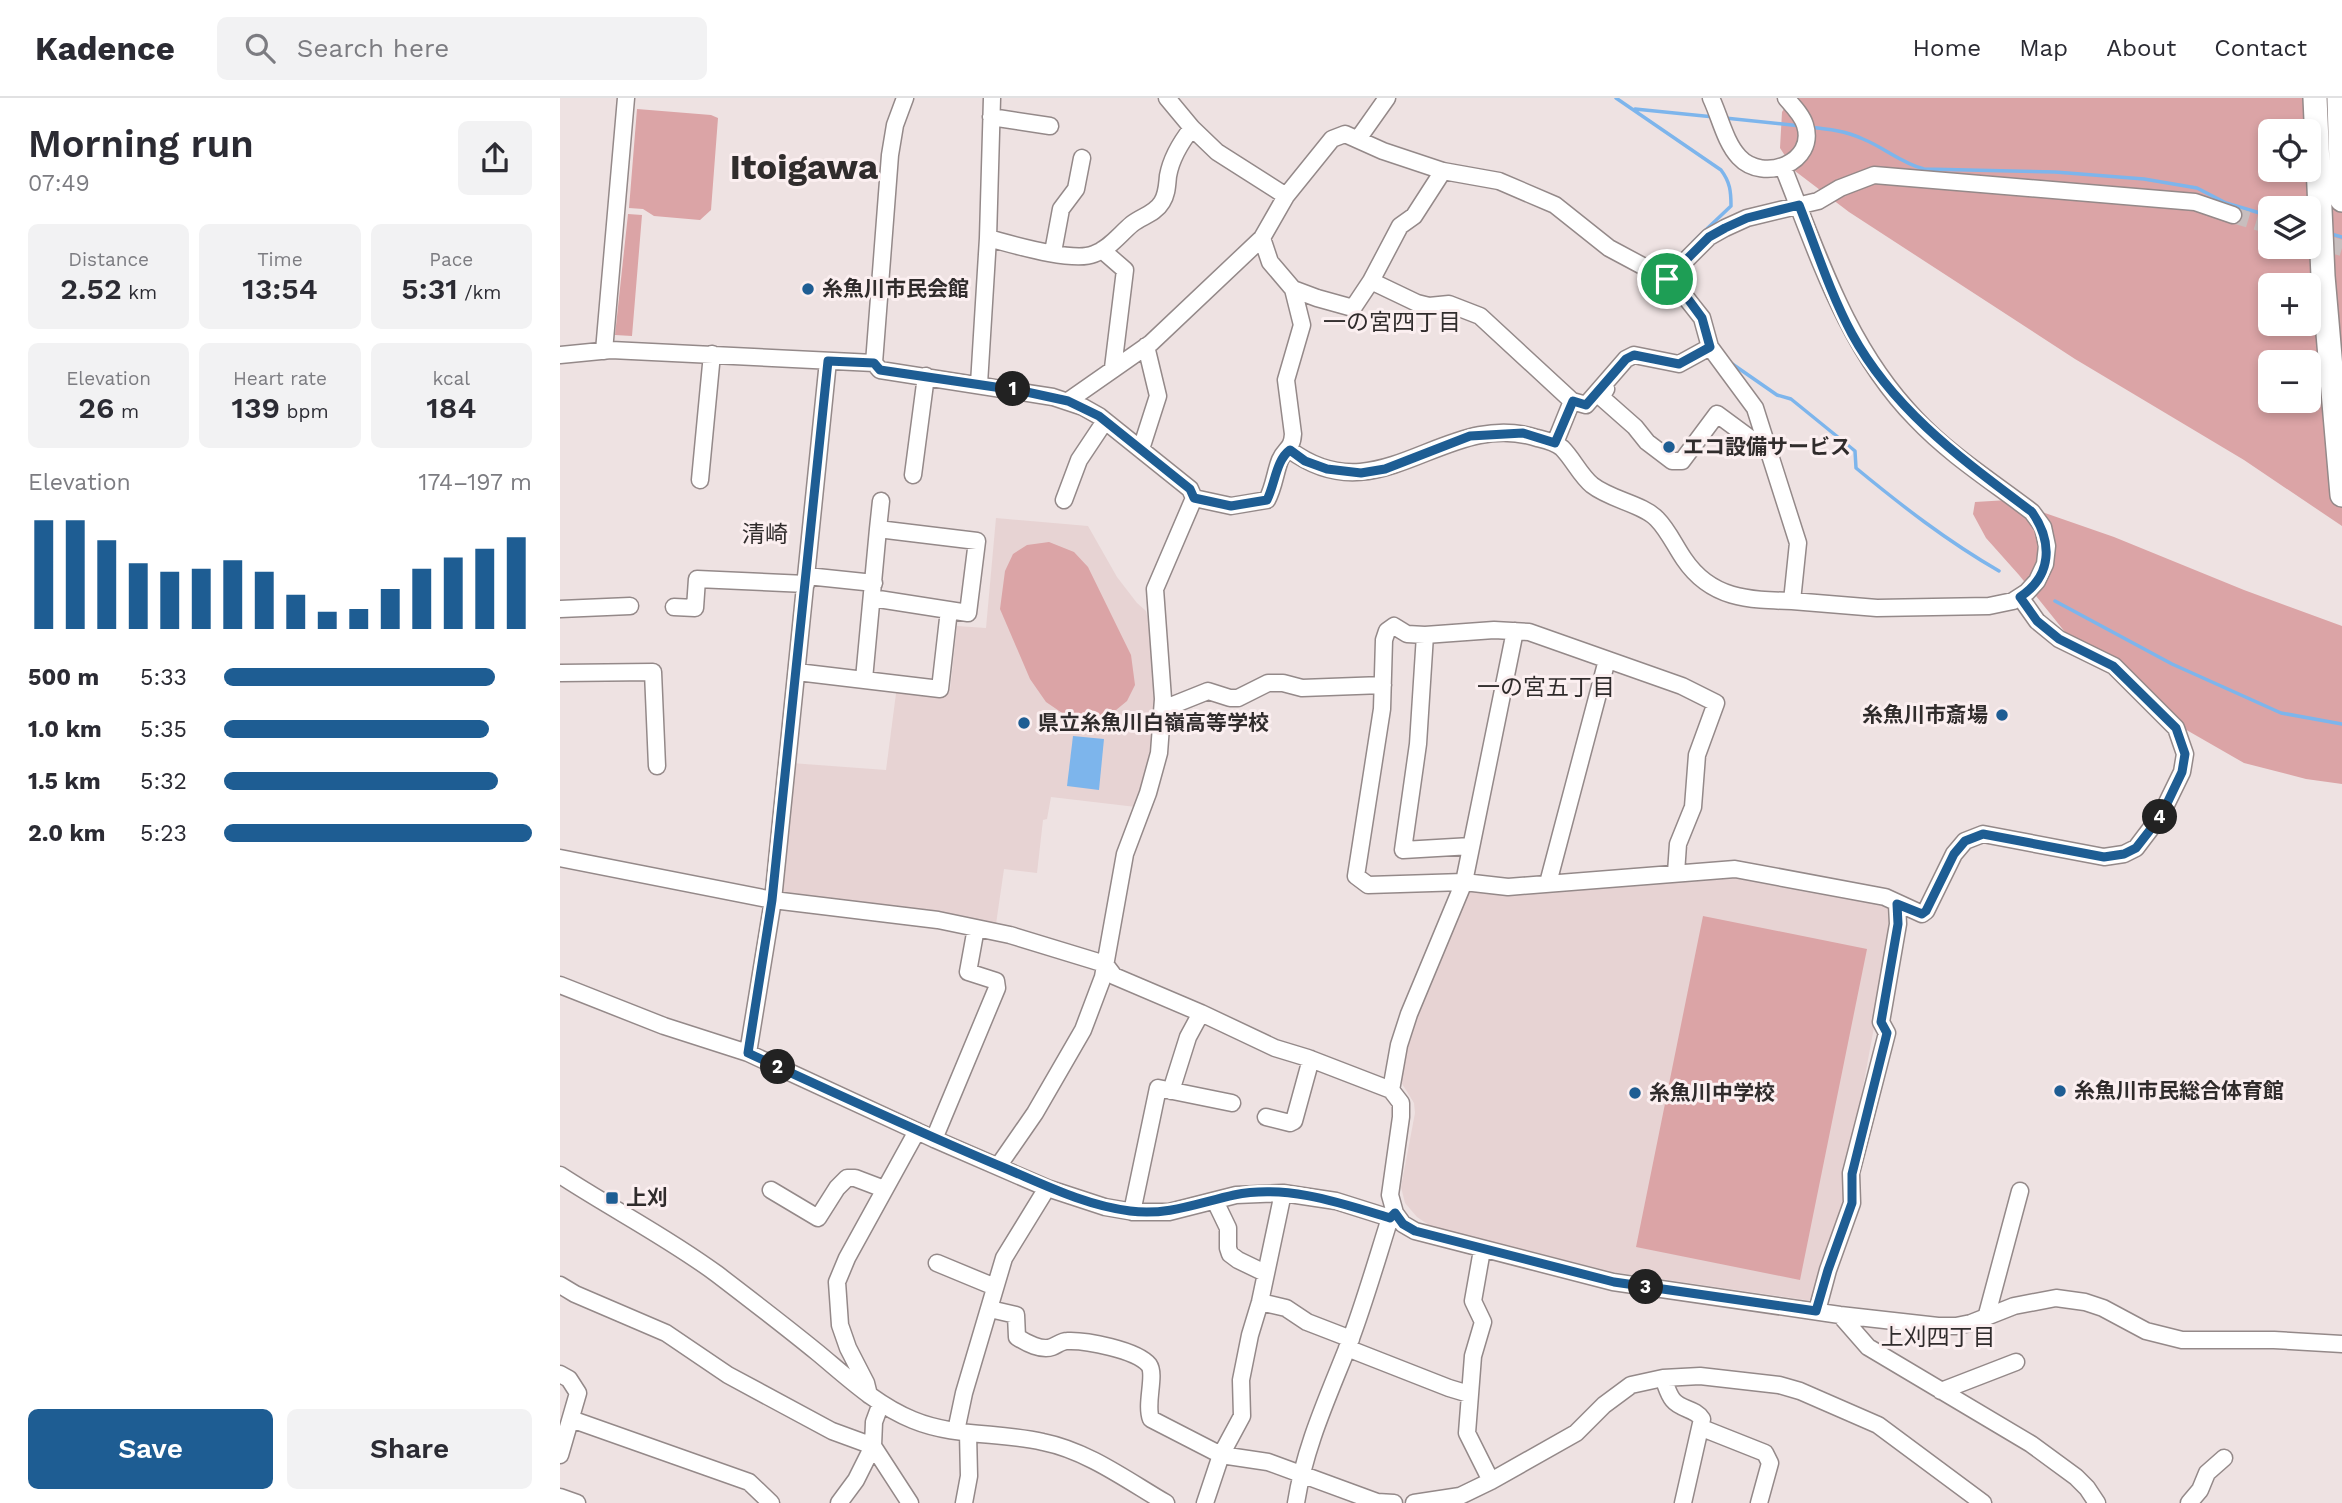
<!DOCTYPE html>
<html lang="en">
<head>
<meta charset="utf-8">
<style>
	body { margin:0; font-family:"Work Sans","Noto Sans JP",sans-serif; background:#f2f2f3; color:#2b2b33; height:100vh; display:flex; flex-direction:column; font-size:26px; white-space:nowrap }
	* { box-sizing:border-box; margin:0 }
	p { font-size:23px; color:#7c7c81 }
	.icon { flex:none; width:38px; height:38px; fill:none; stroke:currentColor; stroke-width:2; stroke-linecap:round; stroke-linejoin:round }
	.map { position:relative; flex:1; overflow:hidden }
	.panel { display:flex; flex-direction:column; background:#fff; width:560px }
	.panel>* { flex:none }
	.tools { position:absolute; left:1698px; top:21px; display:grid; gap:14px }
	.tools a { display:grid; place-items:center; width:63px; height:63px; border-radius:10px; background:#fff; box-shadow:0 4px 10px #0003; font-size:35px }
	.pin { position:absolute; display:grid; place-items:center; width:60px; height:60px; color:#fff; margin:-30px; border:4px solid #fff; border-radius:50%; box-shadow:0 2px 7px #0007 }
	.km { position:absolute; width:35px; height:35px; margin:-18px; border-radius:50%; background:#222; color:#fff; font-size:19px; line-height:35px; text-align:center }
	.round { display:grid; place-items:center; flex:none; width:74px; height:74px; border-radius:10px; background:#f2f2f3 }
	.head { display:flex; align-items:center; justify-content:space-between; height:119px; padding:0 28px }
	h1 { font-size:38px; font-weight:600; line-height:52px }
	.figures { display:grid; grid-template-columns:repeat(3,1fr); gap:10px; height:119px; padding:7px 28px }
	.figures div { display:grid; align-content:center; border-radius:10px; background:#f2f2f3; text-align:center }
	.figures b { font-size:30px; font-weight:600 }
	.figures small { font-size:19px; font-weight:400 }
	.figures p { font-size:19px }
	.chart { height:196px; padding:14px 28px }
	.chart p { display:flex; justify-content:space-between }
	.chart svg { width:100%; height:126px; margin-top:7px; stroke:#1e5d93; stroke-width:6 }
	.button { display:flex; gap:14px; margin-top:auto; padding:14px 28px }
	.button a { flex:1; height:80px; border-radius:10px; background:#1e5d93; color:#fff; font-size:28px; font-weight:600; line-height:80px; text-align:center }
	.button a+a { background:#f2f2f3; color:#2b2b33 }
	ul { padding:0 28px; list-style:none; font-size:23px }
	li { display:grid; grid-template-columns:112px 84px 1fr; align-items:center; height:52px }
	li i { height:18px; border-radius:9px; background:#1e5d93 }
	header { display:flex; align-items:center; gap:42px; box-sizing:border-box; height:98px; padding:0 35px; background:#fff; border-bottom:2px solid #e1e1e2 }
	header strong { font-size:33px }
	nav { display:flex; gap:38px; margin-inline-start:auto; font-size:24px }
	.search { width:490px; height:63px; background:#f2f2f3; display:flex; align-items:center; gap:18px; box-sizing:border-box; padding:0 24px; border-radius:10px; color:#7c7c81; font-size:26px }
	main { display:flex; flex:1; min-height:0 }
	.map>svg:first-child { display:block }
</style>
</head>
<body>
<header>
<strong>Kadence</strong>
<div class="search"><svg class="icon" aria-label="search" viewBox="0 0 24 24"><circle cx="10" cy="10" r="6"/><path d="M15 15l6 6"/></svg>Search here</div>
<nav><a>Home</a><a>Map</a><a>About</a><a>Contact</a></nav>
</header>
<main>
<section class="panel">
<div class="head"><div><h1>Morning run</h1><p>07:49</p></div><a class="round"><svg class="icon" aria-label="share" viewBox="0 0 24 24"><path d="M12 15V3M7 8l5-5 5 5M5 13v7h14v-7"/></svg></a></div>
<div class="figures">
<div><p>Distance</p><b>2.52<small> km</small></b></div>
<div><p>Time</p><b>13:54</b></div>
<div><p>Pace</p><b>5:31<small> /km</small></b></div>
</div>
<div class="figures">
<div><p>Elevation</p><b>26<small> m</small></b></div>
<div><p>Heart rate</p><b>139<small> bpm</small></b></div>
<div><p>kcal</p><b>184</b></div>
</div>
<div class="chart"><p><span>Elevation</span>174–197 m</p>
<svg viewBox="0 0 160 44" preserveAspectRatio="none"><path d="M5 44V6M15 44V6M25 44V13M35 44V21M45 44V24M55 44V23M65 44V20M75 44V24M85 44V32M95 44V38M105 44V37M115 44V30M125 44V23M135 44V19M145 44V16M155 44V12"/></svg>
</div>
<ul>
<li><b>500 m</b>5:33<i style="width:88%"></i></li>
<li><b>1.0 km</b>5:35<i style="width:86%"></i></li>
<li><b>1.5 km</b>5:32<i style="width:89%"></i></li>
<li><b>2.0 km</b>5:23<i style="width:100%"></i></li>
</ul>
<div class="button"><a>Save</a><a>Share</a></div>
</section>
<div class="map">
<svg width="1782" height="1405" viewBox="0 0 1782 1405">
	<rect width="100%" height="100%" fill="#eee2e2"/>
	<path fill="#e7d3d3" d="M436,420L528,428L557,479L577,505L586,513L594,551L597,603L595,647L576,709L491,699L487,721L483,722L477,775L444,771L436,826L365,814L227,800L219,792L231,665L326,672L337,588L390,592L397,528L426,530Z
		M1175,771L1326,806L1335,815L1287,1076L1289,1103L1253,1203L1053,1174L872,1129L857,1119L845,1105L841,1089L855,1015L854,1005L841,984L840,977L844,948L908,789Z"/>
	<path fill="#dba4a6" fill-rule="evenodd" d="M1231,0H1782V428L1684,362L1515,261L1289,114L1235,73L1220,50L1222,14ZM1710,33H1748V72H1710ZM1710,110H1748V149H1710ZM1710,187H1748V226H1710ZM1710,264H1748V303H1710Z
		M77,11L151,17L158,20L151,112L140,122L94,118L83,111L69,110Z
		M68,116L82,117L72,238L55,237Z
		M1448,402L1554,439L1684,492L1782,528V686L1746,681L1684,665L1583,607L1505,534L1459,477L1426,440L1413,416L1415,404Z
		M489,444L514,454L528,469L571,557L575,587L567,603L550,617L530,623L511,621L486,604L470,581L440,511L445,473L453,456L467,447Z
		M1143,818L1307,851L1240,1182L1076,1149Z"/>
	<path fill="#7db5ec" d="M513,638L544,641L539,692L507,688Z"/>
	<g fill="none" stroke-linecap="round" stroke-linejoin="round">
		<path stroke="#7db5ec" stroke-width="3.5" d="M1056,0L1161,72C1170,84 1171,93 1171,108L1133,144
			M1075,11L1154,19
			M1165,20L1241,28
			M1249,29C1268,31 1286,33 1303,41C1325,50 1341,65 1364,71L1495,74L1584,81L1637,90L1666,105L1710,118
			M1771,136L1782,139
			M1168,263L1217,297L1231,301L1295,353L1296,370C1342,408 1387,443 1439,473
			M1495,503L1612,566L1721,615L1782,626"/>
		<path stroke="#c8bebe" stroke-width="16" stroke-dasharray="16 8" stroke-linecap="butt" d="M1673,117L1710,128
			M1748,140L1782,150"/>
		<g stroke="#948989" stroke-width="19">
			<path id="minor" d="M607,0L632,30L657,54L726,98
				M1151,0C1160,19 1165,44 1179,59C1203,85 1257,65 1245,27C1242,17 1233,8 1226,0
				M431,19L490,28
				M798,41L827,0
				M1223,69C1259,159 1287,250 1356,321C1390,357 1433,384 1472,414L1483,429L1487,448L1485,466L1477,483L1467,494L1453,503L1429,508L1317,510L1232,503
				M428,140C451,146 513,165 534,156C549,151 560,136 572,126C582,118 595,116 602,104C607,96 607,88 608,78C611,61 621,44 632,30
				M542,152L565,172L553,270
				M493,154L501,111L516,91L522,60
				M1107,181L1149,139L1165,130L1187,120L1258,103L1280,90L1314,77L1635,104L1673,117
				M811,183L857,205L869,208L889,206L920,218L1012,303L1026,307L1066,261L1074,257L1119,266L1150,249
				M733,191L757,200L793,210L811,183L840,128L854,118L883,73
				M44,253L66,0
				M0,257L51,252L314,265L320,272L493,299L523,309L539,318L630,391L634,400L595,491L603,601L599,655L588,695L565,756L543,879L523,932L475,1015L439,1067
				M314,265L330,57L335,27L345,0
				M419,286L428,140L432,0
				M1044,288L1046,291L1041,299L1075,329L1087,344L1112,363H1122L1157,316L1195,344L1207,348
				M508,303L591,245L702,140L726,98L772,41L785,36L823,53L883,73L939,83L995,107L1049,150L1107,181L1127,201L1142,220L1150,249L1195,310L1238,445L1232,503C1188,502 1151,501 1124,461C1115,448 1108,432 1097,421C1083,406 1051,402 1032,387C1020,377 1013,361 1002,350C995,344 985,342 977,340C886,310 820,419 730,352
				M995,345L1012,303
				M581,351L598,298L586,248
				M353,377L366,278
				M140,382L152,256
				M634,400L671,408L707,402C714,389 715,375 720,362C725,350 732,352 733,336L726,282L742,227L733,191L710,164L702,140
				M504,402L519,362L545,323
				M247,478L314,485
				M312,500L408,515L417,443L318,431L321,403
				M114,509L135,510L137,481L246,486
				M0,511L70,508
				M865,537L858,646L843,752L911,748
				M237,574L380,591L389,512
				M0,575L93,574L97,668
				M304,581L318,431
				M603,611L648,593L670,600H678L708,585H723L742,590L823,587
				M0,760L213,802L378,822L450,837L545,866L554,878L641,915L715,950L748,960L831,992L841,1005V1019L830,1097L835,1115L843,1126L855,1133L1053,1184L1280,1217L1378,1228H1396L1411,1225L1454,1208L1496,1200L1525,1204L1543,1210L1586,1233L1622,1242H1714L1782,1246
				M1116,775L1118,746L1133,709L1137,657L1156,605L1122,588L969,534L934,532L865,537L847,536L834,528L827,533L824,542L822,611L796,778L808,787L904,784L948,789L1175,771L1325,799L1362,816L1366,813L1394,756L1405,743L1423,736L1544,759L1564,756L1576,750L1601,717L1622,674L1625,656L1616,630L1554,568L1499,541L1477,523L1460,499
				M988,785L1047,562
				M0,887L104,928L188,955L374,1041L487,1090L545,1109L574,1114H609L676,1097L723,1095L776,1103L830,1120
				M188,955L213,802L268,263
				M831,992L839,947L849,916L904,784L955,533
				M611,993L628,939L641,915
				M706,1019L730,1025L734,1023L751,961
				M374,1041L437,890L436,883L408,874L416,830
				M0,1077C52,1111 107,1139 157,1176C191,1202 225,1228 258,1255C287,1279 316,1307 353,1322C394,1339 440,1334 483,1344C528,1353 568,1383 606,1405
				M211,1092L258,1120L277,1090L287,1080H295L324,1091
				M655,1103L668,1130V1150L670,1156L678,1162L705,1175
				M572,1114L598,990L672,1005
				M922,1152L913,1203L923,1224L913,1258L907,1335L931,1383
				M377,1165L435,1189
				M0,1187L15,1196L106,1235L168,1277L272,1333L313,1348L350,1405
				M700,1204L726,1210L747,1224L791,1241
				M430,1211L456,1217L457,1239C466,1245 482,1253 492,1249C497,1247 502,1243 507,1243C525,1242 577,1252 589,1267C596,1277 585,1306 591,1321L661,1357L708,1364L817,1404L834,1405
				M1257,1213L1268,1172L1292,1105L1291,1075L1327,935L1321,924L1338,826L1337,806
				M1280,1217L1308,1249L1471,1346L1516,1379L1527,1390L1537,1405
				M1426,1220L1460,1093
				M787,1250L889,1290L909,1296
				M0,1276L9,1281L18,1295L0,1357
				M1103,1280C1106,1287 1108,1296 1113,1302C1121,1312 1135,1310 1142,1321L1123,1405
				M1381,1293L1456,1264
				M309,1297L306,1285L288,1250L280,1227L277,1184L287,1160L357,1033
				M11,1321L189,1384L211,1405
				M1142,1330L1205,1355L1210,1365L1199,1405
				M396,1333L404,1295L444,1160L487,1090
				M0,1399L17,1405
				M279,1405L296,1382L313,1348L314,1324L321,1305
				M404,1405L409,1378L408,1335
				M645,1405L661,1357L682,1318L681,1282L690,1237L700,1204L723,1095
				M736,1405C745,1347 769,1297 790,1243C805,1203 817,1161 830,1120L835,1115
				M854,1405L900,1398L931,1383L1016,1335L1044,1307L1071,1287L1103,1280L1140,1278L1219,1287L1240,1293L1318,1327L1423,1405
				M1629,1405L1640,1392L1647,1375L1664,1360"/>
		</g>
		<g stroke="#948989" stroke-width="26">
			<path id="highway" d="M1755,0L1763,178L1782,397
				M1779,0L1782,102"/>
		</g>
		<use href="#minor" stroke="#fff" stroke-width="16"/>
		<use href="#highway" stroke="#fff" stroke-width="23"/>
	</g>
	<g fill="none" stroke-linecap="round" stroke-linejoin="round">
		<g stroke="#fff" stroke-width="14">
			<path id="route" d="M1239,107C1256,150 1270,195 1292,236C1334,313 1403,362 1472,414C1493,444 1492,478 1460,499L1477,523L1499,541L1553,568L1616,630L1625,656L1622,674L1601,718L1576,750L1564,756L1544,759L1423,736L1405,743L1394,756L1366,813L1362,816L1337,806L1338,826L1321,924L1327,935L1292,1076V1105L1268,1172L1256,1213L1054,1184L855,1133L843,1126L835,1115L830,1120C781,1105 727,1086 674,1097C638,1105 607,1118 570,1113C522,1107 479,1084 435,1066C352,1031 270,993 188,955L212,802L268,263L314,265L320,272L462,293L508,303L539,318L630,391L634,400L671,408L707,402C715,386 716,362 730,352L745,363L767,371L801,375L825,371L910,338L963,335L995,345L1013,303L1026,307L1066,261L1074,257L1119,266L1150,249L1142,220L1128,201L1107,181L1149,139L1165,130L1187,120Z"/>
		</g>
		<use href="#route" stroke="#1e5d93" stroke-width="9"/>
	</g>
	<g fill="#1e5d93" stroke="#fbeff0" stroke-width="2.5">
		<circle cx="248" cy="191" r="7"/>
		<circle cx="1109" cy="349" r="7"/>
		<circle cx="1442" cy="617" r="7"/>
		<circle cx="464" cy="625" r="7"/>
		<circle cx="1500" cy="993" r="7"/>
		<circle cx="1075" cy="995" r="7"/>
		<rect x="45" y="1093" width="14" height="14" rx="3.5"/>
	</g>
	<g text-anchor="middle" stroke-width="6" stroke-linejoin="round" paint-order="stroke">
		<g font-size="21" font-weight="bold" fill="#302c2c" stroke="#fbeff0" text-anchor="start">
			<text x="262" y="198">糸魚川市民会館</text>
			<text x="1123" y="356">エコ設備サービス</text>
			<text x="1428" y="624" text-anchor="end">糸魚川市斎場</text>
			<text x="478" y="632">県立糸魚川白嶺高等学校</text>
			<text x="1514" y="1000">糸魚川市民総合体育館</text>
			<text x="1089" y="1002">糸魚川中学校</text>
			<text x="66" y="1107">上刈</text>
		</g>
		<g font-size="23" fill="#302c2c" stroke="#fbeff0">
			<text x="832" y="232">一の宮四丁目</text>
			<text x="205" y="444">清崎</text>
			<text x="986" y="597">一の宮五丁目</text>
			<text x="1378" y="1247">上刈四丁目</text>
		</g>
		<g font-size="35" font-weight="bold" fill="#302c2c" stroke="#fbeff0">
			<text x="244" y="81">Itoigawa</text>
		</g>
	</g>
</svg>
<div class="tools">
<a><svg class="icon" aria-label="locate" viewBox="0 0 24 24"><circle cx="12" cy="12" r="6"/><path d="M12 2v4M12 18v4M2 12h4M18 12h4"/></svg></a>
<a><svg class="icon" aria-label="layers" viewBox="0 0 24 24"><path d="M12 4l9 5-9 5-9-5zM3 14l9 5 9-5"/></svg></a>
<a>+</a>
<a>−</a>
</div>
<div class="pin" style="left:1107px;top:181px;background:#1e9e55"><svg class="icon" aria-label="arrive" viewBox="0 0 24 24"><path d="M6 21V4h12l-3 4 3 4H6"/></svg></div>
<b class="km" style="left:453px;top:291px">1</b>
<b class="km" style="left:218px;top:969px">2</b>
<b class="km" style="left:1086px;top:1189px">3</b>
<b class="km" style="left:1600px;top:719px">4</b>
</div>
</main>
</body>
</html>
